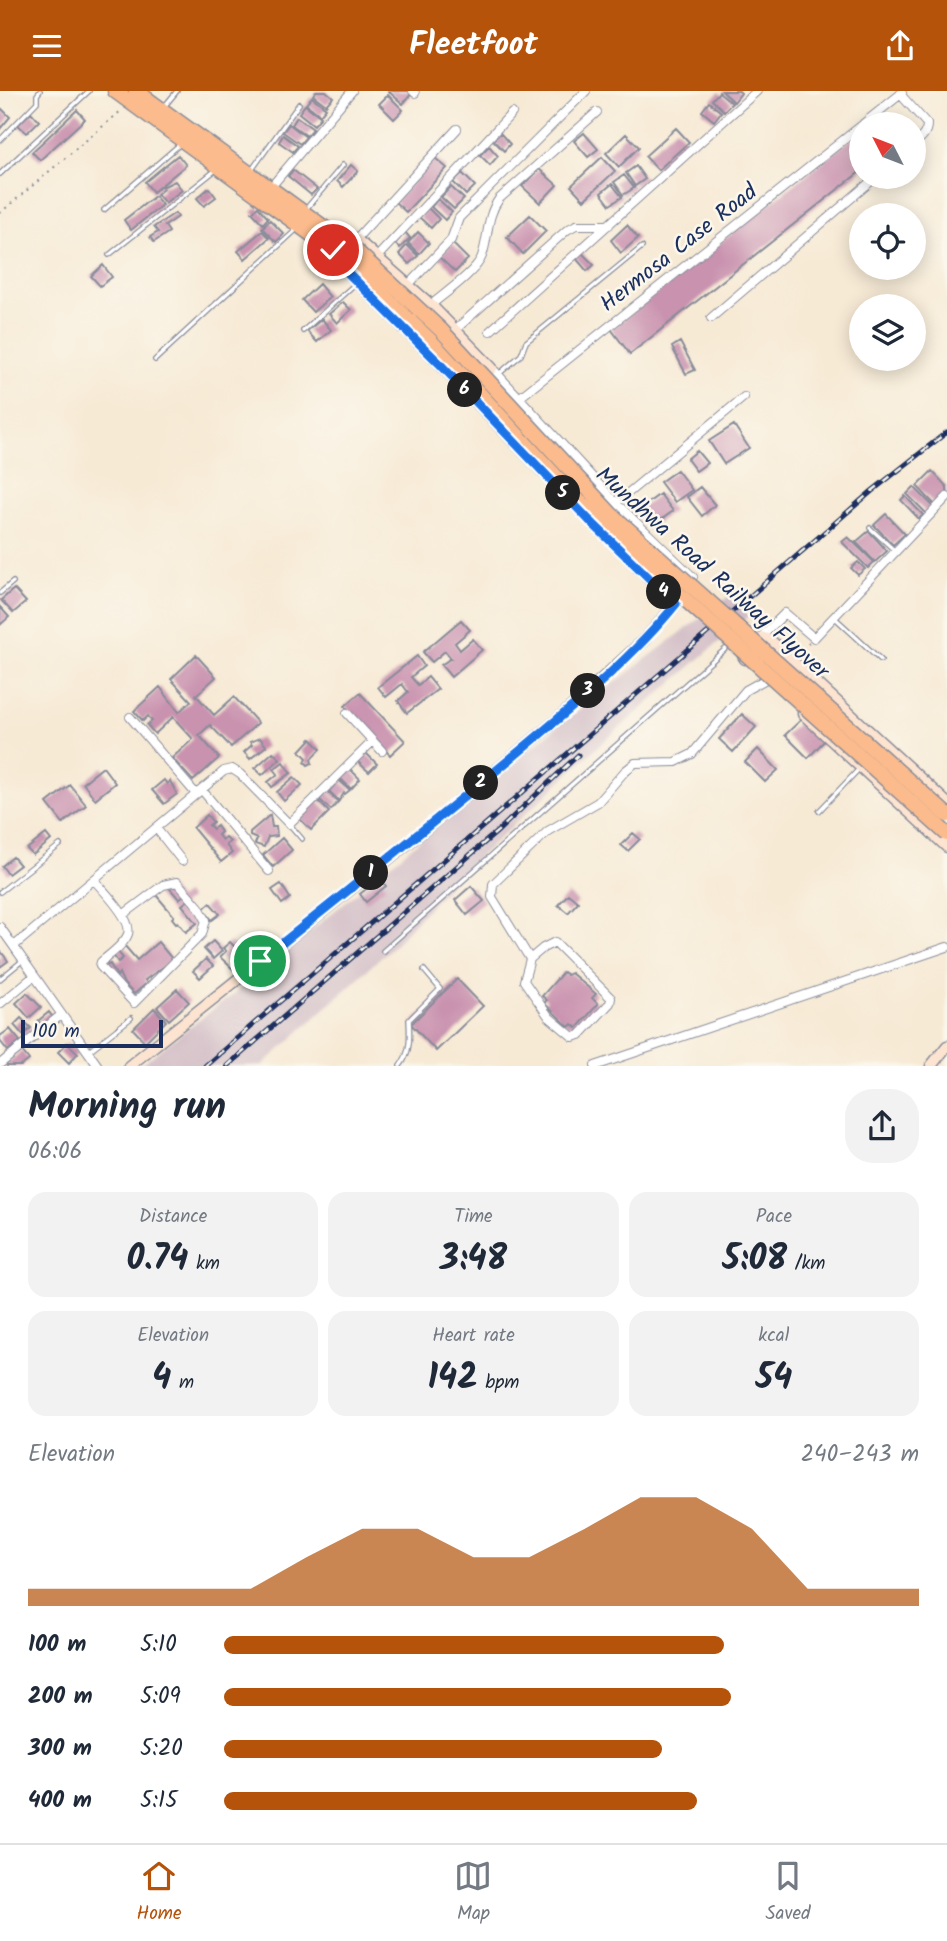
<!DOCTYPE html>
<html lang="en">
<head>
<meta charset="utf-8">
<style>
	body { margin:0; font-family:Kalam,sans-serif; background:#f2f2f3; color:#1f2937; height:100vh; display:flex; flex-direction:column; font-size:26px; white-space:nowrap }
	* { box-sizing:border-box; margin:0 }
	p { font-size:23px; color:#747a83 }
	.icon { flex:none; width:38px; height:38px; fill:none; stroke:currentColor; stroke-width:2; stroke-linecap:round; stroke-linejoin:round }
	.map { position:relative; height:975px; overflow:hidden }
	.details { display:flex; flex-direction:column; background:#fff; flex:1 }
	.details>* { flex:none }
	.needle { width:46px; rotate:312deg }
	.buttons { position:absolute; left:849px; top:21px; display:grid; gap:14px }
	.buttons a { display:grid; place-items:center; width:77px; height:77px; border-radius:50%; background:#fff; box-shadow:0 4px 18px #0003; font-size:35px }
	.scale { position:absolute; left:21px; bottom:18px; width:142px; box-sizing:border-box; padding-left:7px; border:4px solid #1b2f5e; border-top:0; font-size:19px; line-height:24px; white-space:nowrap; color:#1b2f5e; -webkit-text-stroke:5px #fbf7ec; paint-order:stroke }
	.pin { position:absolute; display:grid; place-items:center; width:60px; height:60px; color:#fff; margin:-30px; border:4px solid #fff; border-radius:50%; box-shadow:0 2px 7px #0007 }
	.km { position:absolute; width:35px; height:35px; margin:-18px; border-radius:50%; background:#222; color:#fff; font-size:19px; line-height:35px; text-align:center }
	.round { display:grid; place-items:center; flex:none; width:74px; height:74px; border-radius:28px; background:#f2f2f3 }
	.headline { display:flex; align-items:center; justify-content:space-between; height:119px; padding:0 28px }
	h1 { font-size:38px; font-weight:700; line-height:52px }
	.metrics { display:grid; grid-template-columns:repeat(3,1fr); gap:10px; height:119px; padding:7px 28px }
	.metrics div { display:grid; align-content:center; border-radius:18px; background:#f2f2f3; text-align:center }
	.metrics b { font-size:35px; font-weight:700 }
	.metrics small { font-size:19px; font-weight:400 }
	.metrics p { font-size:19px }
	.chart { height:196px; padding:14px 28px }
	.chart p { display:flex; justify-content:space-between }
	.chart svg { width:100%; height:126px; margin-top:7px; fill:#b45309; opacity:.7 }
	ul { padding:0 28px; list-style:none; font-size:23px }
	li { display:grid; grid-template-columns:112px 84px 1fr; align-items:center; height:52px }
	li i { height:18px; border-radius:9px; background:#b45309 }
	header { display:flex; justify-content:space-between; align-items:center; height:91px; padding:0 28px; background:#b45309; color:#fff; font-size:32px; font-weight:700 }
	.menu { display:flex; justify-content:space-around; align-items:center; height:98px; border-top:2px solid #e0e1e3; background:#fff; font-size:19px; color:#747a83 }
	.menu a { display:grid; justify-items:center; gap:4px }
	.menu .active { color:#b45309 }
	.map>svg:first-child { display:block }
</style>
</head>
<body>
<header><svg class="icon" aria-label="menu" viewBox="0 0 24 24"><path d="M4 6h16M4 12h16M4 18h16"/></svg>Fleetfoot<svg class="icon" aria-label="share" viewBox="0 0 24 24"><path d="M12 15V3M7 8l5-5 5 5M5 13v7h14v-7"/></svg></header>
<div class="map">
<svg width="947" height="975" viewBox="0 0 947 975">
	<rect width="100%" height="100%" fill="#fbf7ec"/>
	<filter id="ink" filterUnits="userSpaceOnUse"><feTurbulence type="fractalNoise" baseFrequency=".0143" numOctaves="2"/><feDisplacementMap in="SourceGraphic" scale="14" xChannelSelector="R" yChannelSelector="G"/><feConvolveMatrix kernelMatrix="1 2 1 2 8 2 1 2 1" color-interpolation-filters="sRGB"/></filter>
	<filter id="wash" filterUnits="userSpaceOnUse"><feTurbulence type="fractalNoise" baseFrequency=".00686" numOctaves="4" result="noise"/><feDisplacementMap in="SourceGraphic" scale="28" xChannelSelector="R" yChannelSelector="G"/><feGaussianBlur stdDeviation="1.57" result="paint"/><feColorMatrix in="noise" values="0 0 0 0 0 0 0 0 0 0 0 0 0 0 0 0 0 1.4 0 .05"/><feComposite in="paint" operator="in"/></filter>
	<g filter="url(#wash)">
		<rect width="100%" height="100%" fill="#f7ead5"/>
		<path fill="#d2bdc6" d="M728,506L749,525L594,659L449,794L392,856L262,975H139L245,894L564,630Z"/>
		<g id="blocks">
			<path fill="#c992af" d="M316,0H326L333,6L326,14L313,4Z
				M388,0H410L412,2L403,13Z
				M722,0H739L741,2L734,11Z
				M719,1L732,12L724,20L712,9Z
				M388,4L403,19L394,28L379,13Z
				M312,6L326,17L320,24L306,13Z
				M709,11L721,21L714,30L702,20Z
				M305,14L321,26L314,34L299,22Z
				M2,18L10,26L0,38V20Z
				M77,19L85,28L40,69L32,61Z
				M31,21L39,30L27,42L18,34Z
				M297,26L313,38L307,45L292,34Z
				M879,26L884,33H870Z
				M289,33L306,46L300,53L283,41Z
				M676,37L689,51L658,79L645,65Z
				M861,40V80L630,263L611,238Z
				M500,42L510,53L504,60L493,49Z
				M584,42L598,58L588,66L574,50Z
				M626,43L639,56L619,76L606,62Z
				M283,44L298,55L293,61L279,51Z
				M489,55L498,65L490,74L480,64Z
				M178,64L186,74L153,101L145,91Z
				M602,66L615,80L584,109L571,95Z
				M435,67L447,77L406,121L395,111Z
				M351,74L358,80L343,96L337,90Z
				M636,75L645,88L635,95L626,82Z
				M539,78L557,94L540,112L522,95Z
				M293,79L317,98L311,104L288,85Z
				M462,82L475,95L466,104L453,91Z
				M624,84L634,97L623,104L614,91Z
				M175,90L182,99L165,112L157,103L163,98L162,96Z
				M612,93L622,106L610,114L601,102Z
				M451,96L464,108L454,118L441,106Z
				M209,97L216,106L204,115L197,107Z
				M155,105L162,114L131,139L124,129Z
				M438,108L452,121L445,129L431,116Z
				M258,116L268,127L263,133L252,121Z
				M428,117L439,128L431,137L419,126Z
				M175,122L178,126L165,135L169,141L154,151L150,146L158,141L154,136Z
				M530,124L546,140L523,163L507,146Z
				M270,129L284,143L276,151L262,137Z
				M627,134L638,147L621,162L611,149Z
				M262,140L269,147L245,168L238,160Z
				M405,141L410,147L400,157L395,153Z
				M418,141L429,152L419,163L408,152Z
				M452,152L468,168L455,181L439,166Z
				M407,154L418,165L409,173L399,163Z
				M581,161L594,174L587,180L575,166Z
				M103,174L112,186L100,195L91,185Z
				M319,193L330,206L313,221L302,209Z
				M343,211L351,219L337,232L329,223Z
				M322,228L331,239L317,251L307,240Z
				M680,251L695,279L686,283L672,256Z
				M734,334L749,357L724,373L709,350Z
				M697,360L707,372L696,380L687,368Z
				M677,379L692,399L675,411L660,391Z
				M932,380L947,396V402L935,414L917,395Z
				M700,396L715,414L702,425L687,406Z
				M914,396L935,417L928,424L907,403Z
				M660,403L673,420L654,434L641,417Z
				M905,405L923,424L919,428L901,409Z
				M886,423L905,443L893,454L874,434Z
				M869,440L887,460L875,471L856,451Z
				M848,446L874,471L868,477L842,451Z
				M858,471L865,478L858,484L851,477Z
				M14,498L26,511L13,522L1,509Z
				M0,516L9,526L0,534Z
				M461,529L470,539L455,552L460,559L473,548L482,559L451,586L441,574L451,567L445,560L432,571L423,561Z
				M196,564L216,586L196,604L214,624L234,606L258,632L231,656L210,634L199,644L219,667L193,690L172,667L193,648L173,626L155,643L147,634L152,630L148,625L143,630L134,620L160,596L179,621L191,610L171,588Z
				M417,565L424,575L411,586L418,594L428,586L438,598L407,622L398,610L408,601L402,593L386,606L378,596Z
				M360,602L405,650L390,664L345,615Z
				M742,623L756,636L733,661L719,648Z
				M804,626L826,648L808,667L785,644Z
				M260,647L266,655L250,668L244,661L252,654L250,651Z
				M311,648L321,658L311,668L312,672L308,674L305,671L307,667L300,660Z
				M758,658L778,679L765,691L745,671Z
				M273,661L280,668L262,684L255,677Z
				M365,661L377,673L369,681L357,670Z
				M283,671L291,682L272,696L268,691L278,683L274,678Z
				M103,676L115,692L95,708L83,692Z
				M349,677L360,688L351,698L340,687Z
				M294,686L302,694L284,710L277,701Z
				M164,689L167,693L170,690L177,703L164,713L152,699Z
				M339,689L350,699L345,703L344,702L339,710L329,700Z
				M70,694L86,714L63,732L47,712Z
				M327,700L338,711L331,719L319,708Z
				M316,708L329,721L311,739L298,726Z
				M207,724L213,731L209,734L213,738L217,735L221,741L218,744L222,749L225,746L230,751L226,754L232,762L221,771L193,737Z
				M270,724L272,736H276L277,745L268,746L264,756L255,753L257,748L250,745V741Z
				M633,742L640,748L628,760L621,754Z
				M46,743L51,749L33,764L27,758Z
				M282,747L292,759L273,776L263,764Z
				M13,766L20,774L8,783L2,775Z
				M380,787L386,795L366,811L360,803Z
				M281,793L290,807L282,813L272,799Z
				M167,794L179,808L185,803L190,808L182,814L197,832L186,841L178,831L176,832L172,827L174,825L156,804Z
				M471,795L484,810L467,824L455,809Z
				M568,803L578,811L568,822L558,814Z
				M210,812L220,823L212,829L203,818Z
				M213,850L222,860L213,868L204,858Z
				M158,851L173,869L145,889L147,892L134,903L124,893L119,882L117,885L110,873L108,874L105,871L113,864L118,871L123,867L117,860L124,854L137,869Z
				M230,851L246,867L234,879L220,866L226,860L223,857Z
				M0,859L8,870L0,876Z
				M206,868L213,875L200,887L193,880Z
				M563,881L567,884L571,882L596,903L592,907L598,913L577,937L572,933L569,936L544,912L547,909L542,905Z
				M457,888L483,915L436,960L411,933Z
				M177,898L189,911L169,929L157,916Z
				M27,902L41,916L29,927L16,912Z
				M154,917L166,930L145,951L133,938Z
				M49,921L54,928L43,936L38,930Z
				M21,927L31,937L23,944L14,934Z
				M10,938L20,950L8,960L0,950V945Z
				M67,952L78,962L69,972L58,961Z
				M22,960L29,969L21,975H7L6,973Z"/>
		</g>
	</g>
	<g filter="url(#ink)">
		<use href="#blocks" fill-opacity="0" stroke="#898c9a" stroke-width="2"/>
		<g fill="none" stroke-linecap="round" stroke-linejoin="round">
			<g stroke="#898c9a" stroke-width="6">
				<path id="lane" d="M163,17L177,0
					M0,49L37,11V4L40,0
					M251,80L299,13
					M0,83L89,0
					M104,119L179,54
					M305,119L343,74
					M109,164L217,78
					M303,240L356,192
					M155,269L297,138
					M500,282L521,264L526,251L642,156
					M870,437L894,459
					M0,502L13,491
					M834,526L881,569
					M819,720L859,678
					M290,734L302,748
					M0,801L60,754
					M383,860L730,554
					M0,888L22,870
					M89,960L131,927
					M400,975C411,961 410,946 409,929L440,898L424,879"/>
			</g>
			<g stroke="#898c9a" stroke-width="10">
				<path id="street" d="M413,0L415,2
					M900,3L927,33C927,43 921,47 914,53
					M863,33L902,2
					M270,97L352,0
					M356,148L457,38
					M377,166L512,22
					M408,194L451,149L459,127L586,0
					M431,214C444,203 477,180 482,165C489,145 486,126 499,108L597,21
					M711,227L876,86
					M456,238L567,139L576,134H609
					M490,240L757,0
					M492,277L616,412L693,486
					M519,307L861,35
					M616,412L744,306
					M761,546L785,522L814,547L947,406
					M347,622L382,660
					M130,626L196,703
					M202,699L269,780
					M156,737L182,770
					M94,789C103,799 133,829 128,843C124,854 110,863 101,871L100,875L134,912L202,843L206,829L199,816L177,791L163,794L123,824
					M0,836L98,975
					M14,855L224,680L232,678L240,683L289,733L373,650
					M530,868L543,857L555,851L611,907L610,912L580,944L573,946L549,926L524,890L530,868L492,806L493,793L548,740L598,711L625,680L635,672L676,671L692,663L746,599L766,588
					M0,913L34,885
					M0,973L61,924
					M595,975L947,856"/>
			</g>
			<g stroke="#898c9a" stroke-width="13">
				<path id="secondary" d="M350,155L356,148L431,214L492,277L479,289
					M333,159L339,173L439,272L545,383
					M745,568L743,565L761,546L770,549L947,712
					M803,623L947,756
					M129,975L411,750L557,629L645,548L676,513L573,412
					M931,975L947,955"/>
			</g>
			<g stroke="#898c9a" stroke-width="17">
				<path id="highway" d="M115,0L345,168
					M136,0L355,159"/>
			</g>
			<path stroke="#898c9a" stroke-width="2" stroke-dasharray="2 5" stroke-linecap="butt" d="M0,122L122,19
				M798,563L809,552"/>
			<use href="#lane" stroke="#fff" stroke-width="3.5"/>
			<use href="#street" stroke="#fff" stroke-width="8"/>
			<use href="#secondary" stroke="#fde4d1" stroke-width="10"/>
			<use href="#highway" stroke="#fbbb8c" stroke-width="14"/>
			<g stroke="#1b2f5e" stroke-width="5">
				<path id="rail" d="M205,975L872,400L947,341
					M227,975L499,739L578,664"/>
			</g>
			<use href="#rail" stroke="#fbf7ec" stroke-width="2.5" stroke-dasharray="8" stroke-linecap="butt"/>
			<g stroke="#898c9a" stroke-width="17" stroke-linecap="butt">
				<path id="highway-bridge" d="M355,159L441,239L611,423L947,724
					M345,168L430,249L577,408L669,494L947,743"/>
			</g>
			<use href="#highway-bridge" stroke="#fbbb8c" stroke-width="14"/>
		</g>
	</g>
	<g fill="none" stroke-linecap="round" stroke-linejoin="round" filter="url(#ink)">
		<g stroke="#fff" stroke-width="14">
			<path id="route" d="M260,870C343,803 427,737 509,669C565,622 630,570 676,513L589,429L439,272L339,173L333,159"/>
		</g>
		<use href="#route" stroke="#1a73e8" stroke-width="9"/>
	</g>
	<g text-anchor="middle" stroke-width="5" stroke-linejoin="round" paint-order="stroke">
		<g font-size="23" fill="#1b2f5e" stroke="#fbf7ec">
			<text transform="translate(678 156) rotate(-38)" y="8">Hermosa Case Road</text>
			<text transform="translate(713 481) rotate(42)" y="8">Mundhwa Road Railway Flyover</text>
		</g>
	</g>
</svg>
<div class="buttons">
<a><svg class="needle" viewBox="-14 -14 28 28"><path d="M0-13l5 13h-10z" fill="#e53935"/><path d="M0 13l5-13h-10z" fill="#747a83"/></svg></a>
<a><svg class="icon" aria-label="locate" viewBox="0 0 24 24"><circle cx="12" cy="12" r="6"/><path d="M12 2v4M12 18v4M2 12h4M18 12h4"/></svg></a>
<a><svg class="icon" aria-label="layers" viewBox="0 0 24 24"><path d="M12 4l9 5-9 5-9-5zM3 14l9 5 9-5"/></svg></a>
</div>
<div class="scale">100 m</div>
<div class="pin" style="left:260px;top:870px;background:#1e9e55"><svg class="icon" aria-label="arrive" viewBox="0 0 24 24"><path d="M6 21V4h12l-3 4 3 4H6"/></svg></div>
<div class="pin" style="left:333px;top:159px;background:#d93025"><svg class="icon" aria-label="check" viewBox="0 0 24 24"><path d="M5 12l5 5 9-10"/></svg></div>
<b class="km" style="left:371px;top:782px">1</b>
<b class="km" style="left:481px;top:692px">2</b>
<b class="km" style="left:588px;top:600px">3</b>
<b class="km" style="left:664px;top:501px">4</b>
<b class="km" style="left:563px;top:402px">5</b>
<b class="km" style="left:465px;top:299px">6</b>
</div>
<section class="details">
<div class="headline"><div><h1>Morning run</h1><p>06:06</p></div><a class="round"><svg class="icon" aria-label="share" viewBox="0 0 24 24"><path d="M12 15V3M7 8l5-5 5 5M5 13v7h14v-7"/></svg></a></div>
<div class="metrics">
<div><p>Distance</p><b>0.74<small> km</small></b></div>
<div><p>Time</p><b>3:48</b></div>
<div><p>Pace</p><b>5:08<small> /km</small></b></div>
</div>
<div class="metrics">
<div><p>Elevation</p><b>4<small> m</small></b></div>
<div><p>Heart rate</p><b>142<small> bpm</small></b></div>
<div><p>kcal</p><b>54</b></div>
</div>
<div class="chart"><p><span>Elevation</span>240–243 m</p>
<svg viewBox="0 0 160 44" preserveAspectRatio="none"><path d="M0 44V38L10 38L20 38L30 38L40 38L50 27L60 17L70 17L80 27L90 27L100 17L110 6L120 6L130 17L140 38L150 38L160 38V44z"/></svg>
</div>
<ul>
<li><b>100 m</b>5:10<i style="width:72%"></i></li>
<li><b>200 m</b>5:09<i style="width:73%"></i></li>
<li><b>300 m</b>5:20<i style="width:63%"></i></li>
<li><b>400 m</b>5:15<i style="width:68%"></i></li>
</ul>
</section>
<nav class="menu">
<a class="active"><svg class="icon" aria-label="home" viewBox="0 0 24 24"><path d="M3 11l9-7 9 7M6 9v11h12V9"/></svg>Home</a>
<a><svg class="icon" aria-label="map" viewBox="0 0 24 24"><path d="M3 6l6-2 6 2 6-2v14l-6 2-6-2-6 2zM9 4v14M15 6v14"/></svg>Map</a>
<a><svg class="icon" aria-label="saved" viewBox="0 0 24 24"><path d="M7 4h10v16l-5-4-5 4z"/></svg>Saved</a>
</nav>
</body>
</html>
